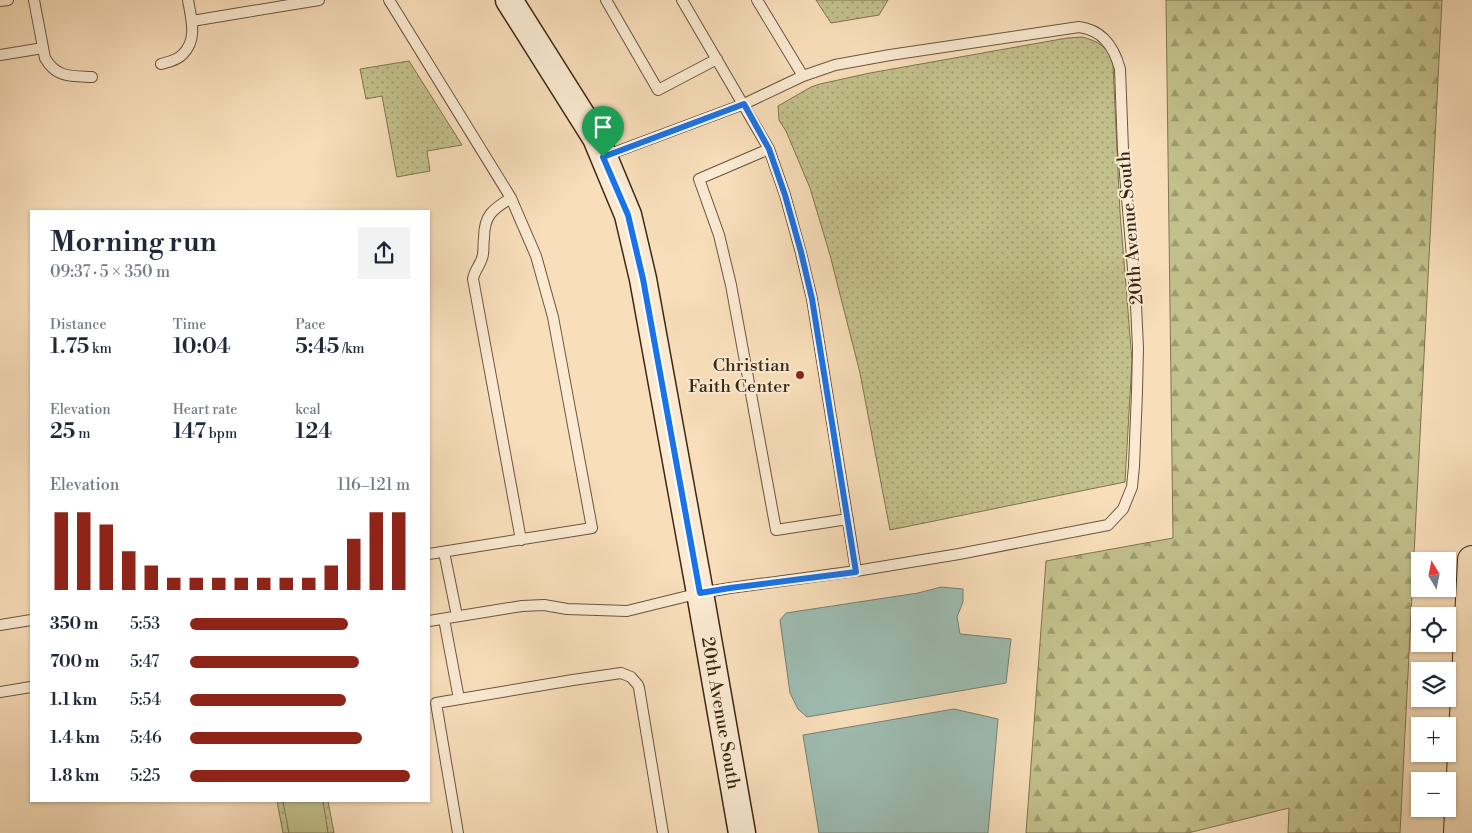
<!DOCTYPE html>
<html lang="en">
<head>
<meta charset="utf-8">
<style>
	body { margin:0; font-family:"Libre Bodoni",serif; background:#f2f2f3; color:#1f2937; height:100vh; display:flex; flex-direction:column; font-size:19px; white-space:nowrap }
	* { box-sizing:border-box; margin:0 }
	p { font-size:16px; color:#747a83 }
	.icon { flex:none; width:28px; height:28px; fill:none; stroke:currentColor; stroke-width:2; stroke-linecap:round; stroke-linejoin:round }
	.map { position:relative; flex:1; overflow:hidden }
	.side { position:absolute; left:30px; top:210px; width:400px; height:592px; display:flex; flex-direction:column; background:#fff; border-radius:0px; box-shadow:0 1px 4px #0004 }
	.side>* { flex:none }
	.needle { width:32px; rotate:350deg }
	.controls { position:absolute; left:1411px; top:552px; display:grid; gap:10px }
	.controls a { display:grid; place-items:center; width:45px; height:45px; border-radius:0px; background:#fff; box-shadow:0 1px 4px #0004; font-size:25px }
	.pin { position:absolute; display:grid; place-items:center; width:42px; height:42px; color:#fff; margin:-51px -21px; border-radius:50% 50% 50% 0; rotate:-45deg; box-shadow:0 0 5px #0007 }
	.pin .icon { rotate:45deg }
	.round { display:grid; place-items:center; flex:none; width:52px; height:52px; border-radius:0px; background:#f2f2f3 }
	.head { display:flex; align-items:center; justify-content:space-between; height:85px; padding:0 20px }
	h1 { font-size:28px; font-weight:600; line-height:38px }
	.stats { display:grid; grid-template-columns:repeat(3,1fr); gap:8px; height:85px; padding:5px 20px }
	.stats div { display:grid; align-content:center }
	.stats b { font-size:21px; font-weight:600 }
	.stats small { font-size:14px; font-weight:400 }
	.stats p { font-size:14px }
	.chart { height:140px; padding:10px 20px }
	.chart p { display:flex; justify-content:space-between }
	.chart svg { width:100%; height:90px; margin-top:5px; stroke:#8f2418; stroke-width:6 }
	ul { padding:0 20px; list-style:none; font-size:16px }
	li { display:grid; grid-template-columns:80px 60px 1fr; align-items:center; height:38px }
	li i { height:12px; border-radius:6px; background:#8f2418 }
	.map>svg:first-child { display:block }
</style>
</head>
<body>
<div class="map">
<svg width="1472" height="833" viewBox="0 0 1472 833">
	<defs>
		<pattern id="grass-dots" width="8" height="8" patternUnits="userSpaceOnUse" patternTransform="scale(1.25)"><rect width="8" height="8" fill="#c2c08c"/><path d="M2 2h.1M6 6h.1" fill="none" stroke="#9f9c71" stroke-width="1.8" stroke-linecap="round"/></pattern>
		<pattern id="forest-firs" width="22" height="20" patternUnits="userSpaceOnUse" patternTransform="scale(1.25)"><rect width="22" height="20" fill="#c2c08c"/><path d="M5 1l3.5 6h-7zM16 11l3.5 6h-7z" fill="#9f9c71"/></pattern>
	</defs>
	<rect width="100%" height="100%" fill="#f8deba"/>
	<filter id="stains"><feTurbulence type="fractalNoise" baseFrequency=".004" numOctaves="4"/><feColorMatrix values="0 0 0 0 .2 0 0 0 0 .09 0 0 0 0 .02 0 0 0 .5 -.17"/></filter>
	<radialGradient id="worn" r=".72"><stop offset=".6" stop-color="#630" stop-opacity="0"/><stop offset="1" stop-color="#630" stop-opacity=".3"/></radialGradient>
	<path fill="url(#grass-dots)" stroke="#7f7450" d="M816,0H888L879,15L831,23Z
		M1082,37C1099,41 1109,48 1113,65L1120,212L1132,361L1125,482L890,530L860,373L830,255L810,188L786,131L779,120L778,106L811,87L820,84L870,73L1067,38Z
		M409,61L462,145L427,151L430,171L397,177L382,96L366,99L360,69Z
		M277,801H328L334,833H283Z"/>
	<path fill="url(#forest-firs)" stroke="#7f7450" d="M1166,0H1442L1400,833H1288L1289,808L1188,833H1026L1046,561L1173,538Z"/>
	<path fill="#c2c08c" stroke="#7f7450" d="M287,801H323L328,833H289L283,802Z"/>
	<path fill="#9dbcb1" stroke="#768072" d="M941,587L963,589V602L957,617L960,634L1011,639L1006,683L807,717L798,709L790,693L780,620L786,613L918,593Z
		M954,709L998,719L988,833H819L803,735Z"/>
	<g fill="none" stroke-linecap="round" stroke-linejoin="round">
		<g stroke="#6b553d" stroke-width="12">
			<path id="lane" d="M34,0L45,58C56,78 72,76 92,77
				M389,0L511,198L536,256L553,317L592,528L429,554
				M606,0L658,90L717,59
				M682,0L769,149L785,195L801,253L812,299L856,571
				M757,0L803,76
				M0,1L8,0
				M192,21L319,0
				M0,55L43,48
				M161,64C168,62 178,60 183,54C198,39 191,18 188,0
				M769,149L699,179L719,235L731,285L776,530L848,519
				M511,198C493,209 484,215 484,238C483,243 484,248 483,254C482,264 475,268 473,279L521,540
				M444,552L457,616
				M444,619L459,699
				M429,621L522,606L544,605L567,609L627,611L700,593L730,588L856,571L959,554L1108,525L1123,509L1132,487L1134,466L1137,392L1138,348L1136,305L1123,150L1120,69C1114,47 1103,30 1079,27L890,55L835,65L803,76L744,104L605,156
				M0,625L31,620
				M0,692L31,687
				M458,833L436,703L573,680L621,673L631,677L638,685L639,688L663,833"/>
		</g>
		<g stroke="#3c2713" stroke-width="29">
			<path id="secondary" d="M509,0L596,138L628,215L643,279L700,593L742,833"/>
		</g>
		<g stroke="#3c2713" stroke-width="30">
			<path id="highway" d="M1458,833L1472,560"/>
		</g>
		<use href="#lane" stroke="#faead2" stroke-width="10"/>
		<use href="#secondary" stroke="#faead2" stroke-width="26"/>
		<use href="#highway" stroke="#f8deba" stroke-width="28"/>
	</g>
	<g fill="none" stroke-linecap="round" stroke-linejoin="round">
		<g stroke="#fff" stroke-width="10">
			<path id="route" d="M744,104L769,149L785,195L801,252L812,299L856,572L730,588L700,593L643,279L628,215L603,157Z"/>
		</g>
		<use href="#route" stroke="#1a73e8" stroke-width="6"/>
	</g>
	<circle fill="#8f2418" stroke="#faead2" stroke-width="2" cx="800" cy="375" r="5"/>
	<g text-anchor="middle" stroke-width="4" stroke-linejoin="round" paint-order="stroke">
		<g font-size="18" fill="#3c2713" stroke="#faead2">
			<text transform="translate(1130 228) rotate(-95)" y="6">20th Avenue South</text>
			<text transform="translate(721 713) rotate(80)" y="6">20th Avenue South</text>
		</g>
		<g font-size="18" fill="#3c2713" stroke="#faead2" text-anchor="end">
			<text x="790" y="371">Christian<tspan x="790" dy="21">Faith Center</tspan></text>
		</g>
	</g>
	<rect width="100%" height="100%" filter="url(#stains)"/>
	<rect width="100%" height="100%" fill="url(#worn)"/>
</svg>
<div class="controls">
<a><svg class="needle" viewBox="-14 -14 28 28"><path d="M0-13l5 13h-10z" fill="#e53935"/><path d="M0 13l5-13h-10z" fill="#747a83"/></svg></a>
<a><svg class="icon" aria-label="locate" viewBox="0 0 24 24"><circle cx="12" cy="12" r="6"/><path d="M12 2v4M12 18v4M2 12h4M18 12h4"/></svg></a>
<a><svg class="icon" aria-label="layers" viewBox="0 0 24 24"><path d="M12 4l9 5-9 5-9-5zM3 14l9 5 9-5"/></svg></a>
<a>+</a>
<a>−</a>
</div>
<div class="pin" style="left:603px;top:157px;background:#1e9e55"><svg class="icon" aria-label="arrive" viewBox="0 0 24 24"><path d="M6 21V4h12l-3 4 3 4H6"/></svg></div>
<section class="side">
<div class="head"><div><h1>Morning run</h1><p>09:37 · 5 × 350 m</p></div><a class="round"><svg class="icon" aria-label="share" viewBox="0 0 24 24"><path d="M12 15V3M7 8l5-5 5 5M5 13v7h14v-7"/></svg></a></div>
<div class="stats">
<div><p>Distance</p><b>1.75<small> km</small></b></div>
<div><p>Time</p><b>10:04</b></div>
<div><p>Pace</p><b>5:45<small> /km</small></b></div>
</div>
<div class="stats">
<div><p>Elevation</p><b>25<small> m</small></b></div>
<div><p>Heart rate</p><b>147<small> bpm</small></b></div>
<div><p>kcal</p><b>124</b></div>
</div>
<div class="chart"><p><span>Elevation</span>116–121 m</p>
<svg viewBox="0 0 160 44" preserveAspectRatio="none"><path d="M5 44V6M15 44V6M25 44V12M35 44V25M45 44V32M55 44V38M65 44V38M75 44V38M85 44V38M95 44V38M105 44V38M115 44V38M125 44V32M135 44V19M145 44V6M155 44V6"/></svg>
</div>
<ul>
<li><b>350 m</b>5:53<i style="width:72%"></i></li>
<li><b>700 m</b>5:47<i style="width:77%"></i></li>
<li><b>1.1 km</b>5:54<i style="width:71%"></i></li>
<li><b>1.4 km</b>5:46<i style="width:78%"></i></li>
<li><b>1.8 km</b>5:25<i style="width:100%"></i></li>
</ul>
</section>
</div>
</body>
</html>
